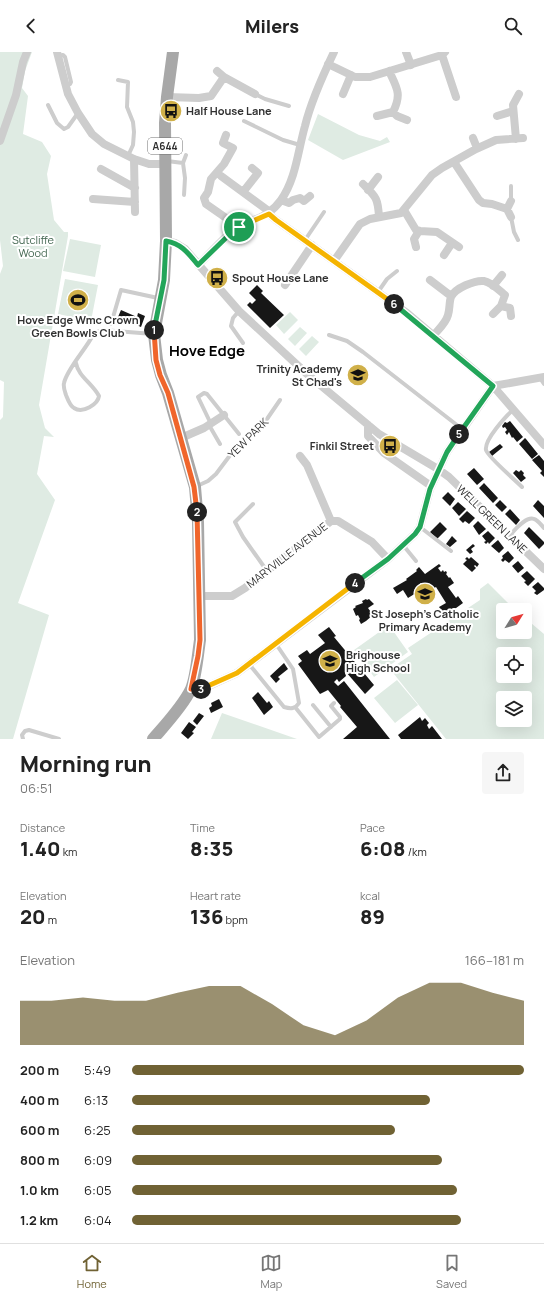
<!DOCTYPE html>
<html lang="en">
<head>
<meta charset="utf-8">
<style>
	body { margin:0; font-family:Manrope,sans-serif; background:#f6f6f6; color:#222; height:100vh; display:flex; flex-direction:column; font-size:15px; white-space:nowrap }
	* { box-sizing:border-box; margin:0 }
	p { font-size:13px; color:#767676 }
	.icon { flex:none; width:22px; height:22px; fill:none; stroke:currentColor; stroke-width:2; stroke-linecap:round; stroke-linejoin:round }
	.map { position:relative; height:687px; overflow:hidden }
	.drawer { display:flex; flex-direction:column; background:#fff; flex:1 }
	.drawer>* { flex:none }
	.needle { width:26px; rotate:53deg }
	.tools { position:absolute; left:496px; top:551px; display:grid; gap:8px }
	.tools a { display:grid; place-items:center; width:36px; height:36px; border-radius:4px; background:#fff; box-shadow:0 4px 16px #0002; font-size:20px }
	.pin { position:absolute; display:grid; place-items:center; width:34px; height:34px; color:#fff; margin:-17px; border:2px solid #fff; border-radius:50%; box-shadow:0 1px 4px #0007 }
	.km { position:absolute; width:20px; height:20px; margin:-10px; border-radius:50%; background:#222; color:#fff; font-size:11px; line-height:20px; text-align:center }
	.round { display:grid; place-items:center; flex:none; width:42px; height:42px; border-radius:4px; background:#f6f6f6 }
	.headline { display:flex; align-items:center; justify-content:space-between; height:68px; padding:0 20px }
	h1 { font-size:22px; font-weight:800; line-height:30px }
	.figures { display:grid; grid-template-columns:repeat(3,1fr); gap:6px; height:68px; padding:4px 20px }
	.figures div { display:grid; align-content:center }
	.figures b { font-size:20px; font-weight:800 }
	.figures small { font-size:11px; font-weight:400 }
	.figures p { font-size:11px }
	.chart { height:112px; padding:8px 20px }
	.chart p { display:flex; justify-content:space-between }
	.chart svg { width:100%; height:72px; margin-top:4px; fill:#706234; opacity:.7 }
	ul { padding:0 20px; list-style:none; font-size:13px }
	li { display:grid; grid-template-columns:64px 48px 1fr; align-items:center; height:30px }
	li i { height:10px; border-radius:5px; background:#706234 }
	header { display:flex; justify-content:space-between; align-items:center; height:52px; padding:0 20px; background:#fff; font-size:18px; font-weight:800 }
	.menu { display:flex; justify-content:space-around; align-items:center; height:56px; border-top:1px solid #e0e0e0; background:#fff; font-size:11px; color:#767676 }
	.menu a { display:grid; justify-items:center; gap:2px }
	.menu .selected { color:#706234 }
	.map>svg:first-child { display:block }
</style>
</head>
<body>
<header><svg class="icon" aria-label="back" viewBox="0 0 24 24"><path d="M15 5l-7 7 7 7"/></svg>Milers<svg class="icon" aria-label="search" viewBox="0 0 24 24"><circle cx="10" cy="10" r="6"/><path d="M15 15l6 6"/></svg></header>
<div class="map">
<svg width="544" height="687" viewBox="0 0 544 687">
	<rect width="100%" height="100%" fill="#fff"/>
	<path fill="#dfebe3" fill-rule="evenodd" d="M0,0H32L25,19L22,36L28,44L23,82L42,90L51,104L47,122L54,168L64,180H68V184L39,353L45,376L54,385L44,384L37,422L55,448L18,551L49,563L13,687H0V368L3,365L4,330L0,328V222L3,214L0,188Z
		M318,62L359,83L380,89L387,85L390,90L343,108L308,88Z
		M70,187L101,193L95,225L63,219Z
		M65,227L98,233L91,269L58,262Z
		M290,260L298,268L284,282L276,273Z
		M300,275L307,281L295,294L288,287Z
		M312,284L319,290L306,304L299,297Z
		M488,531L515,558H503V580H525V566L544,582V687H446L390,617L412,602L408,596L480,548V537ZM503,602H525V624H503ZM503,646H525V668H503Z
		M389,573L408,600L374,625L354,598Z
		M397,628L418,653L395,671L374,646Z
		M222,661L297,687H211Z"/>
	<path fill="#171717" d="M257,233L263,239L261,241L284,263L270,276L247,253L250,250L252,252L256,248L249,241Z
		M121,258L137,265L138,261L145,264L141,275L118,265Z
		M510,369L523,385L517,390L513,385L512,386L509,380L507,383L505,380L507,378L505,375L503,376L502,374L505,370L507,371Z
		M525,386L526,387L538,402L532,407L519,392Z
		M500,392L503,395L492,404L489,400Z
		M539,403L544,409V425L540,421L542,419L532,408Z
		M474,416L484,427L477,433L467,422Z
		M516,418L519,420L521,418L524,421L523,423L526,426L521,430L513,421Z
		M484,431L498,446L493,451L479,436Z
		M448,440L455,447L450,454L442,446Z
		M500,448L507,455L502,460L495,453Z
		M538,448L544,454V466L533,454Z
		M458,450L466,457L459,464L452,456Z
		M510,457L520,468L516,473L505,462Z
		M467,459L475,466L469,472L465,469L463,471L459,467Z
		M478,469L486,477L479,483L473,474Z
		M440,470L447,477L437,487L430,480Z
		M529,475L544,490V492L539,497L524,481Z
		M488,479L495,486L489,492L488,490L486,492L484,490L486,489L482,484Z
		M452,484L457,489L450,495L446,492Z
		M498,488L504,496L499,501L491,494Z
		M473,492L475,494L471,497L473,500L470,502L466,498Z
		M508,499L514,506L509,511L505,508L503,510L501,508L503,506L502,504Z
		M467,505L469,507L471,505L479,512L477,515L475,513L474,514L476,516L472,520L463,512L467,508L465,507Z
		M518,509L524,516L518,521L512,514Z
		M439,512L441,514L438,516L441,520L443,518L444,520L446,519L447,521L446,522L449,526L450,525L454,531L448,535L456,546L458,544L463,551L445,564L439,555L446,551L436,535L427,540L421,531L419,533L420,535L414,538L416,541L408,546L403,538L397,542L393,536L407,528L406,527L417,519L416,518L419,515L425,522Z
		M527,519L535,527L528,534L524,530L526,529L521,524Z
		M538,530L544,536V538L537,543L534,541L536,539L532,535Z
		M366,547L367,548L369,547L374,552L368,556L373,563L366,569L361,572L359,568L360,567L358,563L356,564L353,557L356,555L355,554L363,551L362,549Z
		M329,575L336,584L334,585L374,633L365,642L346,620L345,621L346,624L339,630L337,627L334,630L338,634L344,629L390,687H343L357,675L340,655L341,654L328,638L320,642L298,612L302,609L298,604L307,598L310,602L325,591L318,583Z
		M284,611L288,617L278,625L280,627L276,631L270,624Z
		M258,640L267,651L269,649L273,655L264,663L252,646Z
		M219,647L223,655L211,661L209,656L212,654L211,651Z
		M199,661L204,664L197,673L193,669Z
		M420,665L422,669L425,666L429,671L427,673L429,677L432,674L442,687H401L398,683Z
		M189,670L196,675L192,680L194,681L188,687L181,681Z"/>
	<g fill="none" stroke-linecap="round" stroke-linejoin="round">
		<path stroke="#cdcdcd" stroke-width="4" d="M58,4L63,3L65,5L71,30L70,32L65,33
			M118,28L128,30L127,55L133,70L134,80L133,93L128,104
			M255,42L265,47L289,54
			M48,53L57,71L64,77L68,75L78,61
			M244,69L283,88L300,93
			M167,109L183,111L185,126L184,143
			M183,111L186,103
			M511,134V149
			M511,165L514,180L518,188
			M305,188L324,160
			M378,240L387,227L397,219
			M239,259L233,266L231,274L243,291
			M111,272L121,238L158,246
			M329,283L347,289L363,300L462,377
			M76,311C78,324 93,332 99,344C98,352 83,362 74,356C70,354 68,348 66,343C65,340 63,335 64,331C67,317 86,297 93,283L97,280L103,278L153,282
			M540,326L544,332
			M513,358C506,364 484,388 486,398C487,404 516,429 522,435
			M211,372L198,345L204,341L207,342L239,382
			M209,373L220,392
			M197,434L208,429L216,422L234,398L267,367L280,348
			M253,452L235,470L243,485L267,519
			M420,475L451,499
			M510,483C515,478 526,464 534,467C538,468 541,473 544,476
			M403,493L416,509
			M249,612L284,655C291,657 295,657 299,651L293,617L276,592
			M313,653L331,675
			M295,655L319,685L340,667V665L331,654L334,651
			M23,687L22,683L25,679L29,678L59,687"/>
		<path stroke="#cdcdcd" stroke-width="8" d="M57,0L68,42L78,61L92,82L104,92L134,107L149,112H165
			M406,0L411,13
			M442,3L456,45
			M328,12L355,25H370L442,3L445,0
			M217,19L224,25
			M343,42L351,23
			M167,45L199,46L211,44L224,25L255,42
			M393,60L397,64L407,68
			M377,64L393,60C402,42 397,36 389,19
			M497,64L513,59
			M226,83L223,91L233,96L224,112L211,127L208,140L204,146L206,152L239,175
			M473,86L477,96
			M516,87L513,53L519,42
			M0,89L16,43L23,10L27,0
			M134,107L135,160
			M454,110L479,148L483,151L492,152L507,157L511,165
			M101,117L135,136
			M221,124L270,160
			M363,132C376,145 378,146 379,165
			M368,138L378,125
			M243,140L258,121L252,116
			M93,147L135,150
			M281,148L289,151L293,148L300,146L304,149L310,144
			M507,157L511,149
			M404,158L416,178L420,179L437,180L459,195
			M269,162L276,168L407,261L493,334L544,393
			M166,189L175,191L185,197L239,259L307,322L379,382L438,417L449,425L544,517
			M416,195L414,187L419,179
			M444,203L452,191
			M334,209L360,172L370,167L401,161L432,123L442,116L476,97L496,88L523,86
			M198,213C210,202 221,188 233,179C250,167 268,167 281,148C296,127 298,98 305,74C311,49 323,23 334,0
			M430,228L451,244
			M285,233L312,193
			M493,234L502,223
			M493,262L501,254
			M433,284C438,278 446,271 448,263C450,257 449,250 451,245C455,236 475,228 484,229C491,230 499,238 505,243L501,254L510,256L511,264
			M493,334L544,325
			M368,373V384L384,401L431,434
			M181,386L204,376L224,363
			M300,404L307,413L331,469
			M199,544H232L245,536L331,469H338L372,490L388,507
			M191,637H202L237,621L388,507L415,482L420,475L430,437L447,400L493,334"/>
		<path stroke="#a8a8a8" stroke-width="12" d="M153,687C165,673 183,654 191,637C196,626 198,601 200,588L198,470L195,435L168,341L161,323L157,308L154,282L164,228L166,189L165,71L167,45L173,0"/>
	</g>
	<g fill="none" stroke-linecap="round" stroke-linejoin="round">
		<g stroke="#fff" stroke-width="8">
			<path id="split-1" d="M154,278L164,228L166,189C182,192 188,201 198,213L232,180L239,175"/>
		</g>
		<g stroke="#fff" stroke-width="8">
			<path id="split-2" d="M154,278L156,308L160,323L168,341L194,435L197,460"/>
		</g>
		<g stroke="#fff" stroke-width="8">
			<path id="split-3" d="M197,460L200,588L198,604L191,637H201"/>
		</g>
		<g stroke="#fff" stroke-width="8">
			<path id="split-4" d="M201,637L237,621L355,531"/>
		</g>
		<g stroke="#fff" stroke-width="8">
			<path id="split-5" d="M355,531L388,507L415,482L420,475L430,437L447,400L459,382"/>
		</g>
		<g stroke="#fff" stroke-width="8">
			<path id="split-6" d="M394,252L493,334L459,382"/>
		</g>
		<g stroke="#fff" stroke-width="8">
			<path id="split-7" d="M239,175L269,162L276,168L394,252"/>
		</g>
		<use href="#split-1" stroke="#22a559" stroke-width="5"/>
		<use href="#split-2" stroke="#f0652b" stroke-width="5"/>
		<use href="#split-3" stroke="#f0652b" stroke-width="5"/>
		<use href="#split-4" stroke="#f5b400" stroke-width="5"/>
		<use href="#split-5" stroke="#22a559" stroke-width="5"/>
		<use href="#split-6" stroke="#22a559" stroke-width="5"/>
		<use href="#split-7" stroke="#f5b400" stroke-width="5"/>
	</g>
	<defs>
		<g id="bus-disc" transform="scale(1.15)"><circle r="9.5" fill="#d0b049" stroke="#fff"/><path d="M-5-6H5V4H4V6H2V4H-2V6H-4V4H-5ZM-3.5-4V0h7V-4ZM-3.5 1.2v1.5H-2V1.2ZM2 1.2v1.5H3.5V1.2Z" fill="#111"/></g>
		<g id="stadium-disc" transform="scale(1.15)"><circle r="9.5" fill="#d0b049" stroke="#fff"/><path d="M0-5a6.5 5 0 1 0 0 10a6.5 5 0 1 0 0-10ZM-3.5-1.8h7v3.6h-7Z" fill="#111"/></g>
		<g id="school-disc" transform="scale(1.15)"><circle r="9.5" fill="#d0b049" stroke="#fff"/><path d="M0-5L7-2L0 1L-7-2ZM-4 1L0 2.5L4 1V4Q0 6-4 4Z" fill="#111"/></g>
	</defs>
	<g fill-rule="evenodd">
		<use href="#bus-disc" x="171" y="59"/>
		<use href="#bus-disc" x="217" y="226"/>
		<use href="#stadium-disc" x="78" y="248"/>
		<use href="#school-disc" x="358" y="323"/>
		<use href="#bus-disc" x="390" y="394"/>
		<use href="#school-disc" x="425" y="542"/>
		<use href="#school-disc" x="330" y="609"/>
	</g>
	<g text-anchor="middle" stroke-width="4" stroke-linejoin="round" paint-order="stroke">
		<rect fill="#fff" stroke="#6e6e6e" stroke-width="1" x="148" y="86" width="34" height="16" rx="3"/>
		<g font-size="10" font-weight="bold" fill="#303030">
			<text x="165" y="98">A644</text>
		</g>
		<g font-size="11" font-weight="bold" fill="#303030" stroke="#fff" text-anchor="start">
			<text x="186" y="63">Half House Lane</text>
			<text x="232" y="230">Spout House Lane</text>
			<text x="78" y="272" text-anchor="middle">Hove Edge Wmc Crown<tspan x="78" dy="13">Green Bowls Club</tspan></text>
			<text x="342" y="321" text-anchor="end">Trinity Academy<tspan x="342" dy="13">St Chad's</tspan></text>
			<text x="374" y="398" text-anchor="end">Finkil Street</text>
			<text x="425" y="566" text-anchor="middle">St Joseph's Catholic<tspan x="425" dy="13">Primary Academy</tspan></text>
			<text x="346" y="607">Brighouse<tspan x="346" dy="13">High School</tspan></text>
		</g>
		<g font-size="11" fill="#426650" stroke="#fff">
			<text x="33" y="192">Sutcliffe<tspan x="33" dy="13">Wood</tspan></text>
		</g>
		<g font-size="11" fill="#303030" stroke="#fff">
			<text transform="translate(248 386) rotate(-45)" y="4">YEW PARK</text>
			<text transform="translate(492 467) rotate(44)" y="4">WELL GREEN LANE</text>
			<text transform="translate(287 503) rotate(-38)" y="4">MARYVILLE AVENUE</text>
		</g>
		<g font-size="15" font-weight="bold" fill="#000" stroke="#fff">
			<text x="207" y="304">Hove Edge</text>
		</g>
	</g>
</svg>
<div class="tools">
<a><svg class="needle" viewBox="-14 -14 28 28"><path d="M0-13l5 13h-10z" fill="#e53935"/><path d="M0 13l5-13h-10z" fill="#767676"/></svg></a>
<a><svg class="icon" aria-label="locate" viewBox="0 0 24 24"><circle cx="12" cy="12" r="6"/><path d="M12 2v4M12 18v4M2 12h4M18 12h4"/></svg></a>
<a><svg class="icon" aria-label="layers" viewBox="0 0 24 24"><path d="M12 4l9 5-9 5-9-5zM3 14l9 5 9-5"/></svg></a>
</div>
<div class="pin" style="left:239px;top:175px;background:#1e9e55"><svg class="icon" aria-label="arrive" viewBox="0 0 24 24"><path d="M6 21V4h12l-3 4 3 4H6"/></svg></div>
<b class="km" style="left:154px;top:278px">1</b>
<b class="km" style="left:197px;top:460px">2</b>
<b class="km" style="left:201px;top:637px">3</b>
<b class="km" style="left:355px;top:531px">4</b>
<b class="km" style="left:459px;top:382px">5</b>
<b class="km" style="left:394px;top:252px">6</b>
</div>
<section class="drawer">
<div class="headline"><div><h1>Morning run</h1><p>06:51</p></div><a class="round"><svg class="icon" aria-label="share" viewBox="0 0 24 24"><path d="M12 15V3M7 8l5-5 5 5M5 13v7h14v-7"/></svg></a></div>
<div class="figures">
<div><p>Distance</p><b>1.40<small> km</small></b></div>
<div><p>Time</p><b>8:35</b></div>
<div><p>Pace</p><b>6:08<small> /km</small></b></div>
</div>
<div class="figures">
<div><p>Elevation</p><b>20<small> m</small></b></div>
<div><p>Heart rate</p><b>136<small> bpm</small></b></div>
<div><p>kcal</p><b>89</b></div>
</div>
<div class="chart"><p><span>Elevation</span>166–181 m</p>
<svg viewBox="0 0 160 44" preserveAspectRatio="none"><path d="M0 44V17L10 17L20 15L30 17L40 17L50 12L60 8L70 8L80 19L90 32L100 38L110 29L120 15L130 6L140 6L150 12L160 17V44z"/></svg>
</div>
<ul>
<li><b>200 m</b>5:49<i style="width:100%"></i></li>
<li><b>400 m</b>6:13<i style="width:76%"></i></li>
<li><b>600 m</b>6:25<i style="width:67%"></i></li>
<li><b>800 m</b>6:09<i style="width:79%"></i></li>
<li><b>1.0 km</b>6:05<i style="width:83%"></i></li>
<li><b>1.2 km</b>6:04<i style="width:84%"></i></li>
</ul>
</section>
<nav class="menu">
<a class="selected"><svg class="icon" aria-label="home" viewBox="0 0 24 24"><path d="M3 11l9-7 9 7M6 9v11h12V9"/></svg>Home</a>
<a><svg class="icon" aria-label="map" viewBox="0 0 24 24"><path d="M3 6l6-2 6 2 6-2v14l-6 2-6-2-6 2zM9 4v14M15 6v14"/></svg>Map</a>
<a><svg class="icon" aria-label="saved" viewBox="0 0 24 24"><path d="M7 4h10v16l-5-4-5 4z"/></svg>Saved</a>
</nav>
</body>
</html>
